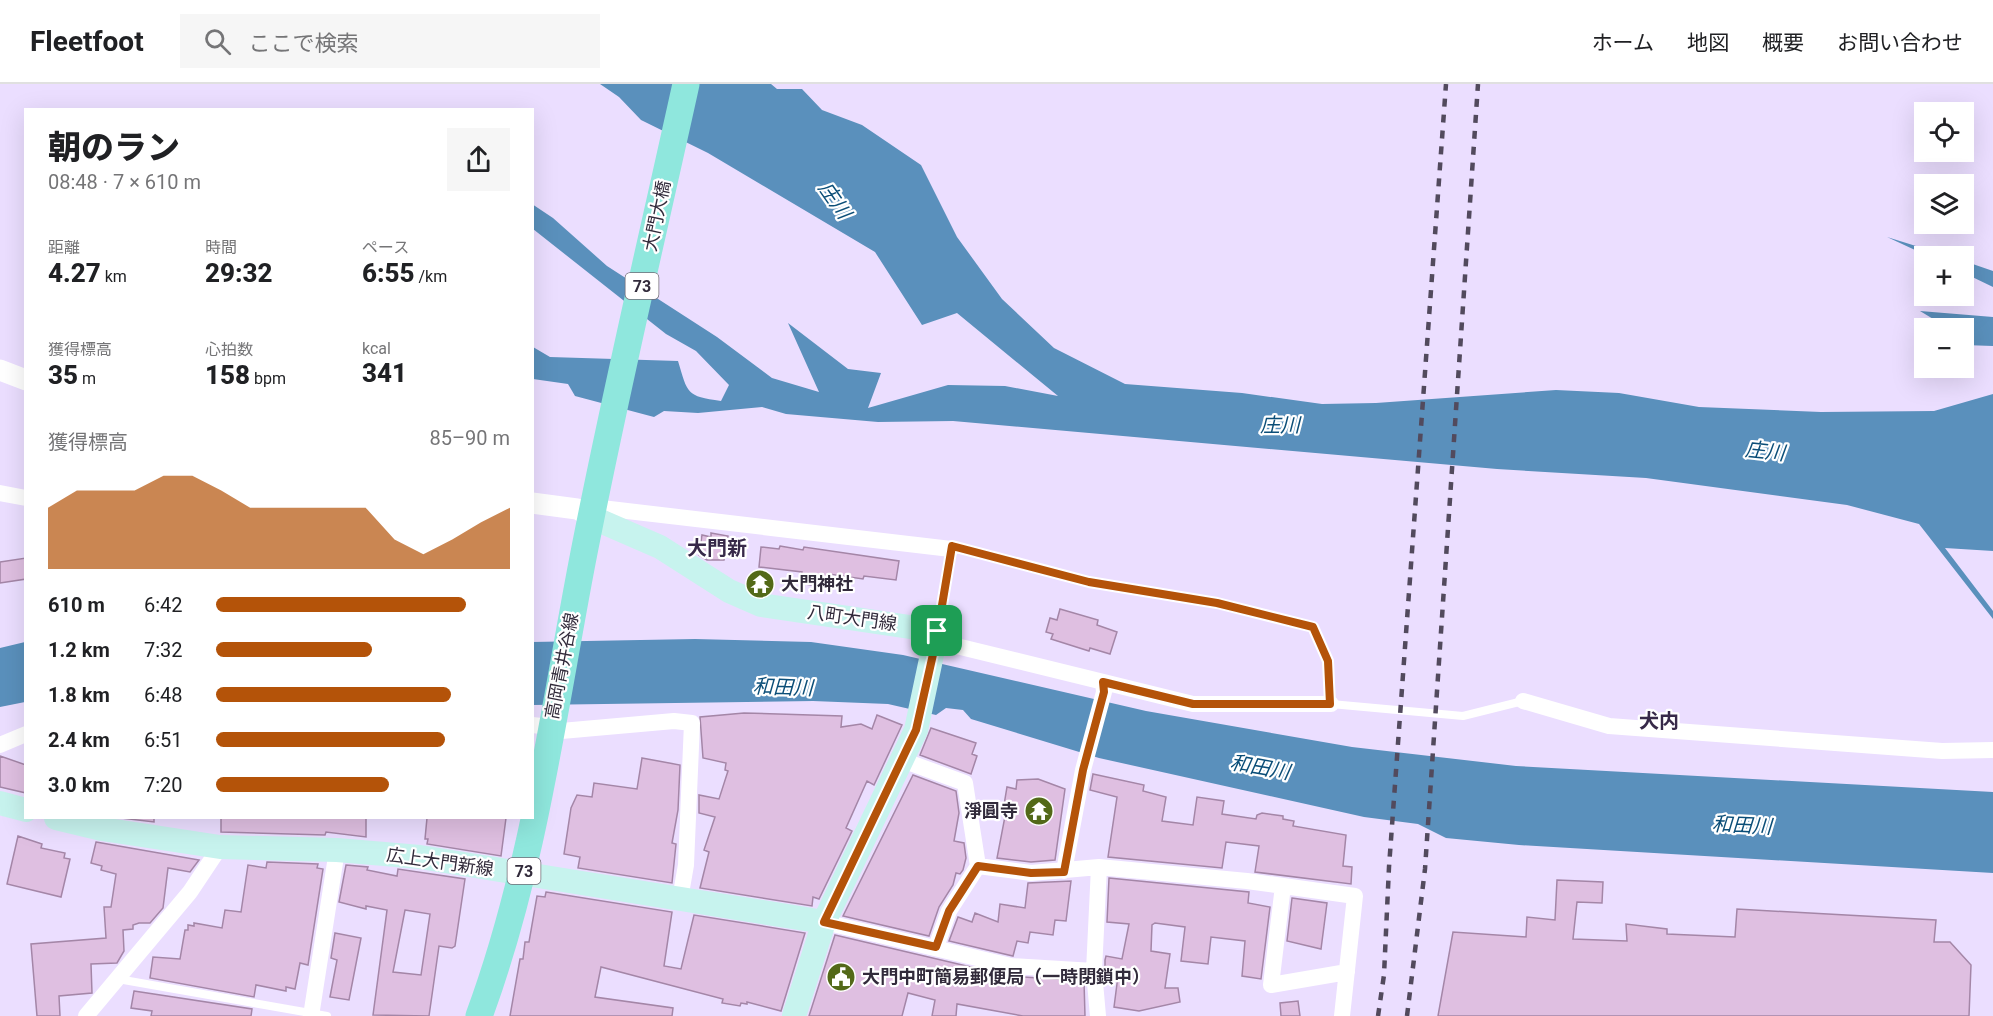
<!DOCTYPE html>
<html lang="ja">
<head>
<meta charset="utf-8">
<style>
	body { margin:0; font-family:Roboto,"Noto Sans JP",sans-serif; background:#f6f6f6; color:#202124; height:100vh; display:flex; flex-direction:column; font-size:22px; white-space:nowrap }
	* { box-sizing:border-box; margin:0 }
	p { font-size:20px; color:#757577 }
	.icon { flex:none; width:33px; height:33px; fill:none; stroke:currentColor; stroke-width:2; stroke-linecap:round; stroke-linejoin:round }
	.map { position:relative; flex:1; overflow:hidden }
	.sheet { position:absolute; left:24px; top:24px; width:510px; height:711px; display:flex; flex-direction:column; background:#fff; border-radius:0px; box-shadow:0 6px 24px #0002 }
	.sheet>* { flex:none }
	.controls { position:absolute; left:1914px; top:18px; display:grid; gap:12px }
	.controls a { display:grid; place-items:center; width:60px; height:60px; border-radius:0px; background:#fff; box-shadow:0 6px 24px #0002; font-size:30px }
	.pin { position:absolute; display:grid; place-items:center; width:51px; height:51px; color:#fff; margin:-26px; border-radius:12px; box-shadow:0 3px 9px #0006 }
	.round { display:grid; place-items:center; flex:none; width:63px; height:63px; border-radius:0px; background:#f6f6f6 }
	.summary { display:flex; align-items:center; justify-content:space-between; height:102px; padding:0 24px }
	h1 { font-size:33px; font-weight:800; line-height:45px }
	.metrics { display:grid; grid-template-columns:repeat(3,1fr); gap:9px; height:102px; padding:6px 24px }
	.metrics div { display:grid; align-content:center }
	.metrics b { font-size:26px; font-weight:800 }
	.metrics small { font-size:16px; font-weight:400 }
	.metrics p { font-size:16px }
	.chart { height:168px; padding:12px 24px }
	.chart p { display:flex; justify-content:space-between }
	.chart svg { width:100%; height:108px; margin-top:6px; fill:#b45309; opacity:.7 }
	ul { padding:0 24px; list-style:none; font-size:20px }
	li { display:grid; grid-template-columns:96px 72px 1fr; align-items:center; height:45px }
	li i { height:15px; border-radius:8px; background:#b45309 }
	header { display:flex; align-items:center; gap:36px; box-sizing:border-box; height:84px; padding:0 30px; background:#fff; border-bottom:2px solid #e0e0e0 }
	header strong { font-size:28px }
	nav { display:flex; gap:33px; margin-inline-start:auto; font-size:21px }
	.search { width:420px; height:54px; background:#f6f6f6; display:flex; align-items:center; gap:15px; box-sizing:border-box; padding:0 21px; border-radius:0px; color:#757577; font-size:22px }
	.map>svg:first-child { display:block }
</style>
</head>
<body>
<header>
<strong>Fleetfoot</strong>
<div class="search"><svg class="icon" aria-label="search" viewBox="0 0 24 24"><circle cx="10" cy="10" r="6"/><path d="M15 15l6 6"/></svg>ここで検索</div>
<nav><a>ホーム</a><a>地図</a><a>概要</a><a>お問い合わせ</a></nav>
</header>
<div class="map">
<svg width="1993" height="932" viewBox="0 0 1993 932">
	<rect width="100%" height="100%" fill="#ebdeff"/>
	<path fill="#5a90bc" d="M600,0H771L777,5H802L822,26L862,41L921,81L957,153L1002,215L1054,264L1125,300L1242,309L1322,320L1376,319L1556,306L1619,309L1699,323L1821,328L1934,327L1993,310V467L1945,464L1993,527V535L1919,440L1847,421L1646,394L1497,385L953,337L878,338L786,330L762,323L698,329L664,327L654,333L575,312L568,300L533,295V263L550,273L678,277C688,310 686,312 721,317L729,301L696,267L666,250L533,145L532,120L553,134L607,182L717,253L772,294L819,308L788,239L848,285L881,289L868,324L948,301L1005,302L1058,312L957,229L922,241L875,168L708,69L641,36L619,13Z
		M1887,153L1948,172H1928Z
		M1964,177L1993,187V203L1964,189Z
		M1920,227L1993,233V262L1964,261V244H1948Z
		M695,555L811,558L903,571L1146,627L1352,663L1516,682L1993,708V789L1519,761L1446,754L1418,740L1364,733L1099,674L971,635L963,626L946,624L936,631L888,620L813,617L533,621L532,558Z
		M25,558V618L0,623V564Z"/>
	<path fill="#dfbfe1" stroke="#a486a7" stroke-width="1.5" fill-rule="evenodd" d="M711,449L728,452L724,476H707L699,471L702,451L711,453Z
		M780,462L803,466L804,463L899,477L896,496L864,492L863,495L829,490L828,499L824,498V503L806,500V495L801,494L802,488L759,483L761,463L779,465Z
		M26,474V495L0,499V478Z
		M1060,525L1098,536L1097,541L1117,548L1110,570L1090,564L1089,567L1051,555L1053,550L1046,548L1050,534L1057,536Z
		M744,629L842,632L841,643L861,640L872,645L877,631L902,641L874,701L867,697L846,744L852,747L819,815L813,813L812,822L700,804L709,768L704,766L715,733L699,729V711L719,715L728,687L725,686L726,679L703,674L700,633Z
		M931,644L976,659L972,670L977,672L971,690L920,671Z
		M0,672L26,681V709L0,703Z
		M642,674L680,681L678,726L672,759L676,760L672,799L578,784L580,773L564,770L571,724L577,711L592,713L594,699L637,705Z
		M1093,690L1144,701L1143,707L1166,713L1162,737L1193,741L1197,713L1224,717L1222,730L1256,735L1257,731L1262,729L1283,732V735L1294,737L1293,742L1346,751L1343,782L1352,783L1351,800L1255,788L1259,762L1226,758L1222,784L1108,773L1117,713L1090,706Z
		M913,691L956,707L959,729L954,757L964,759L966,774L963,786L960,790L956,789L953,801L939,823L929,852L843,832Z
		M1038,695L1065,705L1055,776L1031,778L997,774L1007,722L1004,721L1007,703L1016,705L1017,696Z
		M121,734H154V738Z
		M221,734H366V753L326,748L325,751L221,748Z
		M427,734H506L501,772L427,760L428,755H425Z
		M18,752L42,760L41,764L65,769L64,774L70,775L61,813L7,800Z
		M96,758L199,776L190,788L168,784L163,824L150,839H139L133,841V845L123,846L124,867L117,879L91,880L92,909L59,912L60,932H37L31,860L106,854L104,823H111L116,790L101,786L102,782L91,779Z
		M267,778L318,780L317,784L323,785L308,881L300,879L295,905L286,903V907L256,901L254,913L150,894L153,873L180,875L185,846H188V841L194,842V839L222,844L225,826L241,828L248,781L266,784Z
		M346,781L368,783L367,786L397,792L398,785L465,795L455,862L452,864L439,862L429,932L373,931L387,826L366,822V825L339,818ZM405,826L430,830L421,891L393,888Z
		M1109,794L1249,808L1248,819L1270,823L1261,895L1242,892L1245,857L1211,853L1208,880L1181,877L1185,843L1155,839L1152,841L1151,867L1170,870L1165,904H1178L1180,918L1139,927L1114,923L1118,892L1105,890V876L1106,872L1122,875L1129,840L1107,838Z
		M1557,796L1603,798L1602,819L1577,818L1573,855L1627,857L1626,840L1667,845V850L1735,853L1737,825L1936,836L1934,858H1950L1971,881L1969,932H1438L1453,848L1526,853L1527,833L1555,836Z
		M1071,797L1066,837L1055,836L1053,851L1030,848L1028,859L1017,857L1013,872L949,857L958,833L972,838L975,829L998,838L1000,820L1025,824L1028,799Z
		M546,808L672,828L664,882L681,885L694,831L805,849L781,927L747,918V920L741,919L740,922L722,919L723,915L601,883L595,913L673,924L672,932H510L520,875H523L525,858H529L537,812L545,813Z
		M1292,814L1327,819L1321,865L1287,857Z
		M335,849L361,854L349,916L330,913L337,876L331,874Z
		M835,851L1009,892L1084,897L1085,932H1023L957,920L956,932H932L935,916L908,909L902,932H809Z
		M134,907L252,925L251,932H151L152,927L131,924Z
		M1298,917L1300,932H1281L1280,919Z"/>
	<g fill="none" stroke-linecap="round" stroke-linejoin="round">
		<path stroke="#fff" stroke-width="8" d="M937,546L952,462L1089,498L1217,519L1313,543L1328,577L1331,620L1463,632L1523,617
			M118,895L327,932"/>
		<path stroke="#fff" stroke-width="16" d="M0,409L26,414
			M593,423L951,465
			M936,557L1193,620H1331
			M1523,617L1609,642L1942,667L1993,666
			M532,641L551,643
			M550,648L674,637L692,639L686,781L680,815
			M0,661L26,650
			M902,676L965,699L978,782
			M1064,787L1083,686L1104,608L1103,598
			M1283,802L1271,901L1347,888
			M824,838L1011,882L1094,887
			M936,863L949,827L978,782L1031,789L1099,783L1247,797L1355,812L1342,932
			M86,932L190,808L220,763
			M311,932L337,766
			M1098,932L1094,887L1099,783"/>
		<path stroke="#fff" stroke-width="21" d="M0,286L26,296
			M532,419L577,425L591,433"/>
		<path stroke="#c7f3ee" stroke-width="24" d="M591,433L660,463L729,507L761,521L937,547L916,646L824,838L794,932
			M0,719L26,726
			M56,734L102,745L220,763L337,766L420,773L824,838"/>
		<path stroke="#8fe7dd" stroke-width="27" d="M479,932C533,786 553,630 582,479C613,318 651,159 686,0"/>
		<path stroke="#524a5d" stroke-width="4.5" stroke-dasharray="8 8" stroke-linecap="butt" d="M1378,932L1384,891L1389,783L1446,0
			M1407,932L1425,785L1478,0"/>
	</g>
	<g fill="none" stroke-linecap="round" stroke-linejoin="round">
		<g stroke="#fff" stroke-width="12">
			<path id="route" d="M952,462L1089,498L1217,519L1313,543L1328,577L1330,620H1193L1103,598L1104,608L1083,686L1064,788L1031,789L978,782L949,827L936,863L824,838L916,646L936,557Z"/>
		</g>
		<use href="#route" stroke="#b45309" stroke-width="8"/>
	</g>
	<defs>
		<g id="temple-disc" transform="scale(1.5)"><circle r="9.5" fill="#536918" stroke="#fff"/><path d="M0-6L5-2H3V0L6.5 2.5H4V6H1.5V3h-3V6H-4V2.5H-6.5L-3 0V-2H-5Z" fill="#fff"/></g>
		<g id="civic-disc" transform="scale(1.5)"><circle r="9.5" fill="#536918" stroke="#fff"/><path d="M-.6-6.5H3V-4.5H.6V-3L4-1V1h2V6H-6V1h2V-1L-.6-3ZM-1.2 2.5V6h2.4V2.5Z" fill="#fff"/></g>
	</defs>
	<g fill-rule="evenodd">
		<use href="#temple-disc" x="760" y="500"/>
		<use href="#temple-disc" x="1039" y="727"/>
		<use href="#civic-disc" x="841" y="893"/>
	</g>
	<g text-anchor="middle" stroke-width="4.5" stroke-linejoin="round" paint-order="stroke">
		<g fill="#fff" stroke="#706b76" stroke-width="1.5">
			<rect x="625.5" y="189" width="33" height="26" rx="4.5"/>
			<rect x="507.5" y="774" width="33" height="26" rx="4.5"/>
		</g>
		<g font-size="16" font-weight="bold" fill="#322b3b">
			<text x="642" y="208">73</text>
			<text x="524" y="793">73</text>
		</g>
		<g font-size="18" fill="#322b3b" stroke="#fff">
			<text transform="translate(657 132) rotate(-78)" y="6">大門大橋</text>
			<text transform="translate(852 534) rotate(8)" y="6">八町大門線</text>
			<text transform="translate(562 582) rotate(-79)" y="6">高岡青井谷線</text>
			<text transform="translate(440 778) rotate(8)" y="6">広上大門新線</text>
		</g>
		<g font-size="18" font-weight="bold" fill="#322b3b" stroke="#fff" text-anchor="start">
			<text x="781" y="506">大門神社</text>
			<text x="1018" y="733" text-anchor="end">淨圓寺</text>
			<text x="862" y="899">大門中町簡易郵便局（一時閉鎖中）</text>
		</g>
		<g font-size="20" font-style="italic" fill="#0b4e78" stroke="#fff">
			<text transform="translate(835 116) rotate(55)" y="7">庄川</text>
			<text x="1280" y="348">庄川</text>
			<text transform="translate(1765 367) rotate(6)" y="7">庄川</text>
			<text transform="translate(783 603) rotate(2)" y="7">和田川</text>
			<text transform="translate(1260 683) rotate(10)" y="7">和田川</text>
			<text transform="translate(1742 741) rotate(3)" y="7">和田川</text>
		</g>
		<g font-size="20" font-weight="bold" fill="#372949" stroke="#fff">
			<text x="717" y="471">大門新</text>
			<text x="1659" y="644">犬内</text>
		</g>
	</g>
</svg>
<div class="controls">
<a><svg class="icon" aria-label="locate" viewBox="0 0 24 24"><circle cx="12" cy="12" r="6"/><path d="M12 2v4M12 18v4M2 12h4M18 12h4"/></svg></a>
<a><svg class="icon" aria-label="layers" viewBox="0 0 24 24"><path d="M12 4l9 5-9 5-9-5zM3 14l9 5 9-5"/></svg></a>
<a>+</a>
<a>−</a>
</div>
<div class="pin" style="left:937px;top:547px;background:#1e9e55"><svg class="icon" aria-label="arrive" viewBox="0 0 24 24"><path d="M6 21V4h12l-3 4 3 4H6"/></svg></div>
<section class="sheet">
<div class="summary"><div><h1>朝のラン</h1><p>08:48 · 7 × 610 m</p></div><a class="round"><svg class="icon" aria-label="share" viewBox="0 0 24 24"><path d="M12 15V3M7 8l5-5 5 5M5 13v7h14v-7"/></svg></a></div>
<div class="metrics">
<div><p>距離</p><b>4.27<small> km</small></b></div>
<div><p>時間</p><b>29:32</b></div>
<div><p>ペース</p><b>6:55<small> /km</small></b></div>
</div>
<div class="metrics">
<div><p>獲得標高</p><b>35<small> m</small></b></div>
<div><p>心拍数</p><b>158<small> bpm</small></b></div>
<div><p>kcal</p><b>341</b></div>
</div>
<div class="chart"><p><span>獲得標高</span>85–90 m</p>
<svg viewBox="0 0 160 44" preserveAspectRatio="none"><path d="M0 44V19L10 12L20 12L30 12L40 6L50 6L60 12L70 19L80 19L90 19L100 19L110 19L120 32L130 38L140 32L150 25L160 19V44z"/></svg>
</div>
<ul>
<li><b>610 m</b>6:42<i style="width:85%"></i></li>
<li><b>1.2 km</b>7:32<i style="width:53%"></i></li>
<li><b>1.8 km</b>6:48<i style="width:80%"></i></li>
<li><b>2.4 km</b>6:51<i style="width:78%"></i></li>
<li><b>3.0 km</b>7:20<i style="width:59%"></i></li>
</ul>
</section>
</div>
</body>
</html>
